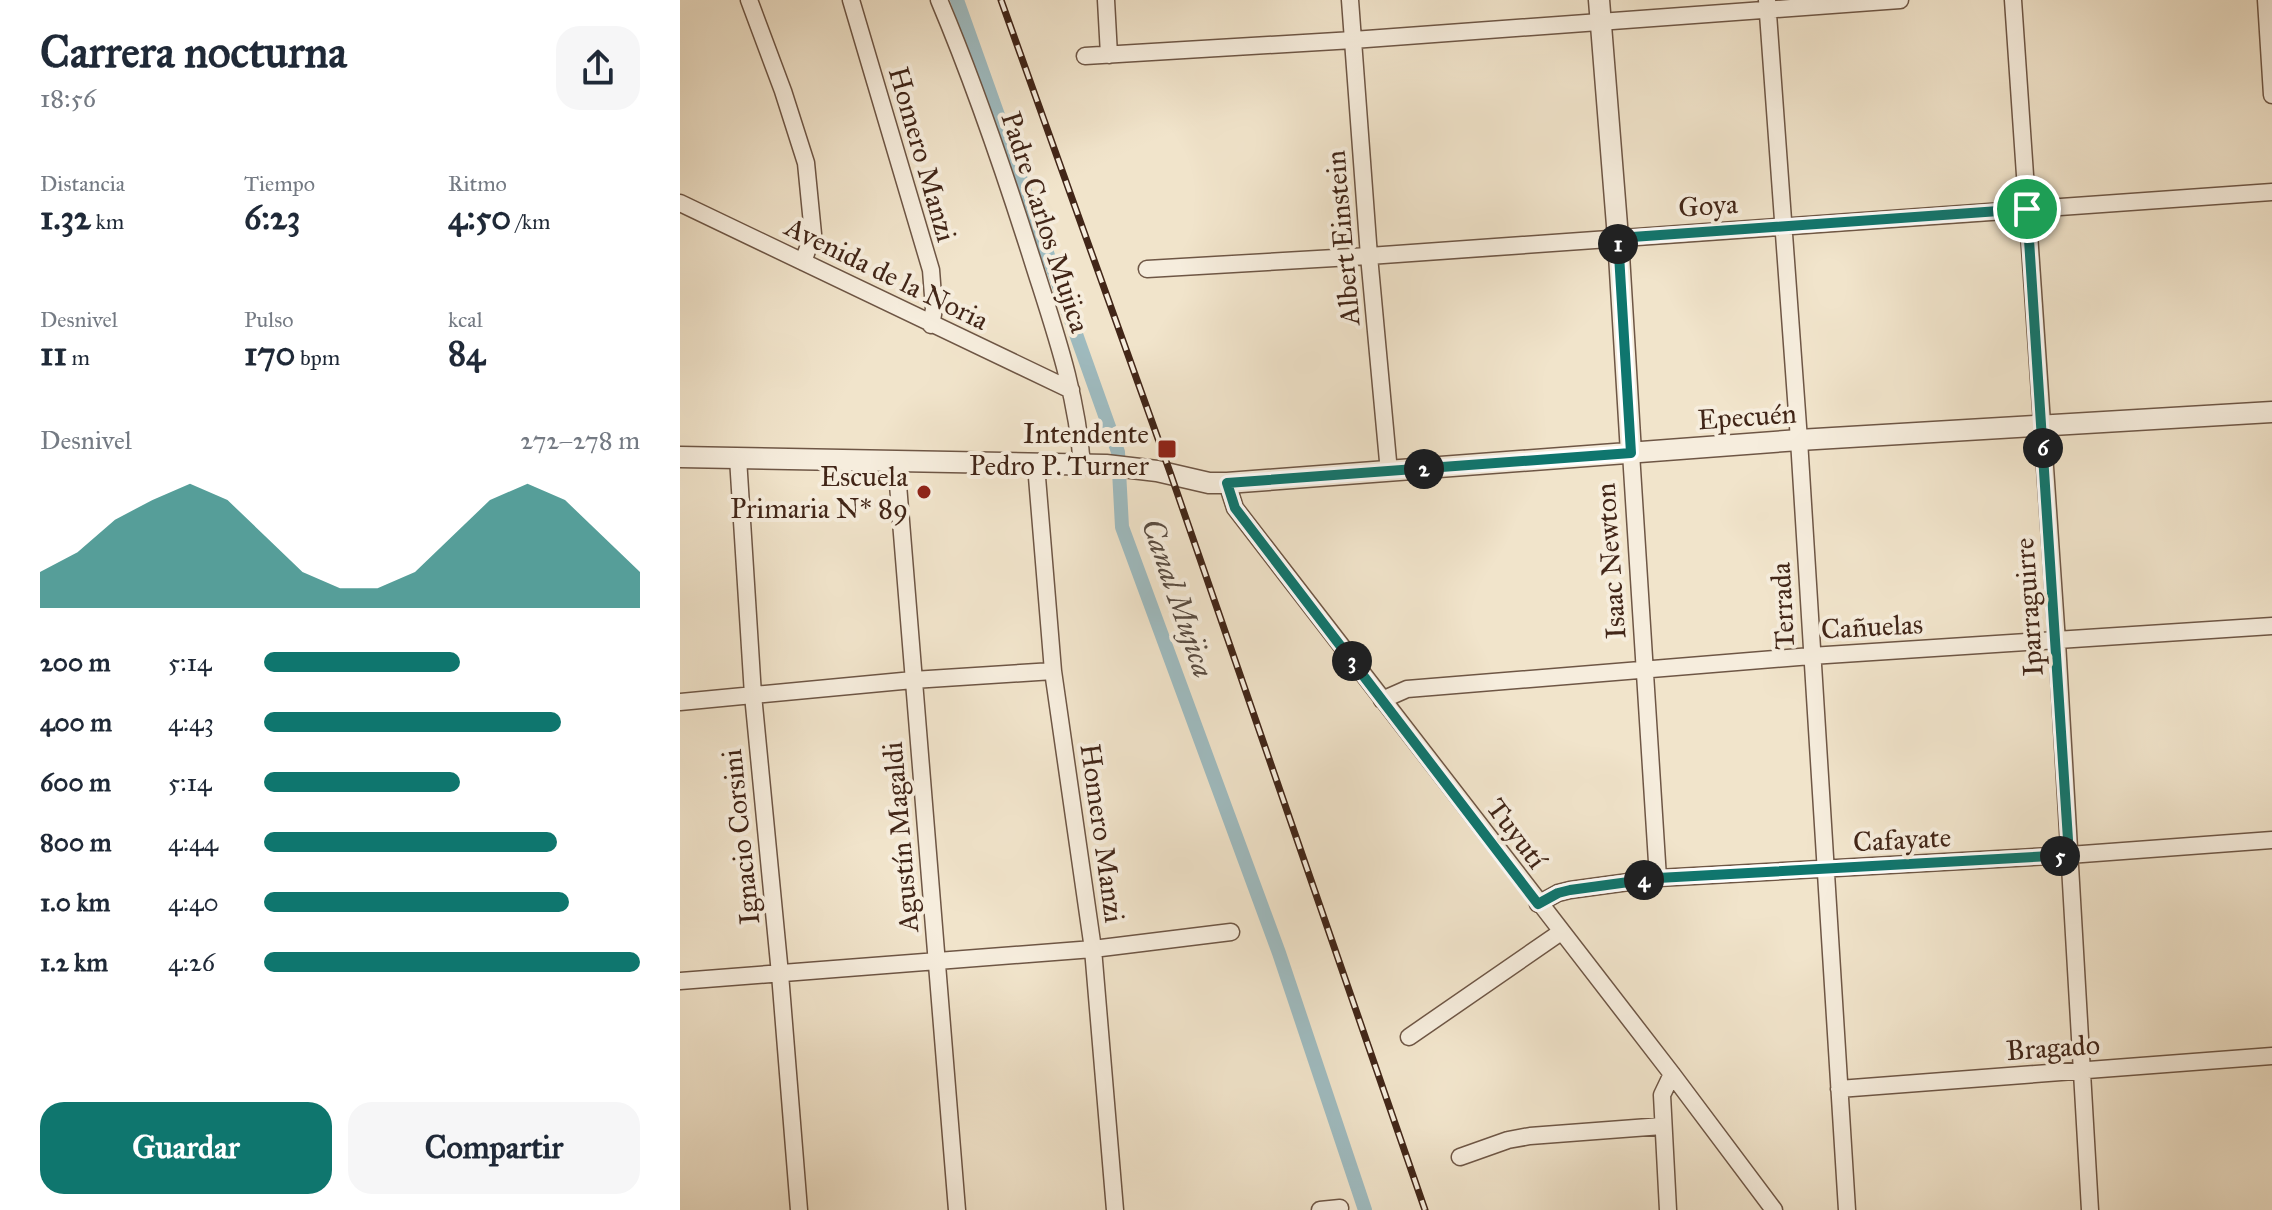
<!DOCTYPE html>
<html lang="es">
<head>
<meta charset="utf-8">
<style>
	body { margin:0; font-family:"IM FELL Great Primer",serif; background:#f6f6f7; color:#1f2937; height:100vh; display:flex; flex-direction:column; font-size:30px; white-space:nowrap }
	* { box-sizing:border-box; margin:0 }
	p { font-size:26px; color:#747a83 }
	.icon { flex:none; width:44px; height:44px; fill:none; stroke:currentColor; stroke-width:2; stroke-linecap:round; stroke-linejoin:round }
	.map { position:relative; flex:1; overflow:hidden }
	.sheet { display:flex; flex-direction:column; background:#fff; width:680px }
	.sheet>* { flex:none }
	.pin { position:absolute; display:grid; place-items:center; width:68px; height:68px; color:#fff; margin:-34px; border:4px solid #fff; border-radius:50%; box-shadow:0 2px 8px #0007 }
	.km { position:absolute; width:40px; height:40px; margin:-20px; border-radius:50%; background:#222; color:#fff; font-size:22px; line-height:40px; text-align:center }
	.round { display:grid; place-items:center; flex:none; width:84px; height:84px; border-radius:24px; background:#f6f6f7 }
	.overview { display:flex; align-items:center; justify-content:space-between; height:136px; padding:0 40px }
	h1 { font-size:44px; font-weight:800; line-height:60px }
	.figures { display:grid; grid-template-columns:repeat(3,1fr); gap:12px; height:136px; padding:8px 40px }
	.figures div { display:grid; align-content:center }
	.figures b { font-size:34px; font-weight:800 }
	.figures small { font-size:22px; font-weight:400 }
	.figures p { font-size:22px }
	.chart { height:224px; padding:16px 40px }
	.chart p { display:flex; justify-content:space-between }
	.chart svg { width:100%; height:144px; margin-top:8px; fill:#0f766e; opacity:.7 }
	.cta { display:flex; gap:16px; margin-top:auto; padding:16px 40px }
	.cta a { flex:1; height:92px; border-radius:24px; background:#0f766e; color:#fff; font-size:32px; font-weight:800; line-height:92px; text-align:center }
	.cta a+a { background:#f6f6f7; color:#1f2937 }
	ul { padding:0 40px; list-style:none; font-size:26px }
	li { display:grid; grid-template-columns:128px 96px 1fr; align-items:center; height:60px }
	li i { height:20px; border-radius:10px; background:#0f766e }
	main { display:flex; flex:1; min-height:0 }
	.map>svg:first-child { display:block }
</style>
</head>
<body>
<main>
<section class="sheet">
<div class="overview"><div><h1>Carrera nocturna</h1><p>18:56</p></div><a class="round"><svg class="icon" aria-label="share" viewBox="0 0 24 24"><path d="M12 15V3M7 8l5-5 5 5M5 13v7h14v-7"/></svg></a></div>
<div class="figures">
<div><p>Distancia</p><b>1.32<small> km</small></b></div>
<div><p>Tiempo</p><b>6:23</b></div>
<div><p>Ritmo</p><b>4:50<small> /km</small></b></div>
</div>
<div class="figures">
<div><p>Desnivel</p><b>11<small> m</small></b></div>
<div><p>Pulso</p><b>170<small> bpm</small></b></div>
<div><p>kcal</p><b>84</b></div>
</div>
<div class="chart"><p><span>Desnivel</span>272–278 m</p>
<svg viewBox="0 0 160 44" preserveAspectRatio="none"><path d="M0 44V33L10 27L20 17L30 11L40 6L50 11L60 22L70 33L80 38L90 38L100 33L110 22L120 11L130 6L140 11L150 22L160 33V44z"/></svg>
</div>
<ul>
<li><b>200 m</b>5:14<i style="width:52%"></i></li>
<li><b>400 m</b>4:43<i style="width:79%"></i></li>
<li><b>600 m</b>5:14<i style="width:52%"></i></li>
<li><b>800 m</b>4:44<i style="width:78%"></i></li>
<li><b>1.0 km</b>4:40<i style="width:81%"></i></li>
<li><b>1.2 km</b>4:26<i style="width:100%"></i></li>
</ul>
<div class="cta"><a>Guardar</a><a>Compartir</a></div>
</section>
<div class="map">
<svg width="1592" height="1210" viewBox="0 0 1592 1210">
	<rect width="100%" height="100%" fill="#f1e4cb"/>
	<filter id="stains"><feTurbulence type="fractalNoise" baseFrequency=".0025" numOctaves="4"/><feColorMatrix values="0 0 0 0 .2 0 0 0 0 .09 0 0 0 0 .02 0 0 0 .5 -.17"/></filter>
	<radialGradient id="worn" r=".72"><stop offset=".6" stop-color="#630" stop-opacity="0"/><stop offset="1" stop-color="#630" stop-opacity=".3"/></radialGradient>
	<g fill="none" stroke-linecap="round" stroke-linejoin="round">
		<path stroke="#9fbcc1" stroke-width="14" d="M277,0L438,452L442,527L599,953L685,1210"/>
		<g stroke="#6e5645" stroke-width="19">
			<path id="minor" d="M69,0L103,91L126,163L133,234L123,262
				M171,0L251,270L254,309L251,325
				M259,0C295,85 324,171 352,259C374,329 397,392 402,466
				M426,0L429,55
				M670,0L689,256L709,472
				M1087,0L1119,440L1167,1210
				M1333,0L1377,642L1410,1210
				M1586,0L1592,95
				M405,56L673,40L1220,0
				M0,203L391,390
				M467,269L689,256L1592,192
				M951,453L978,878
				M58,458L73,695L100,974L119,1210
				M216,460L277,1210
				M356,465L373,671L413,949L435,1210
				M547,483L555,508L992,1074L1094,1210
				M702,700L727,689L1131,656L1592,626
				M0,702L233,680L373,671
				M858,904L878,893L890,890L978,878L1389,855L1592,840
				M0,981L413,949L551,932
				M729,1037L881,932
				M1159,1089L1592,1056
				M780,1157L828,1140L850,1136L982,1126
				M640,1210L660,1208
				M988,1210L982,1095L992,1074"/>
		</g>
		<g stroke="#6e5645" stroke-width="23">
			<path id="tertiary" d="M919,0L938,238L951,453
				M0,457L426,465L477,471L529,483H547L1119,440L1592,412"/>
		</g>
		<use href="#minor" stroke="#f6eddd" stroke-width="16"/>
		<use href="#tertiary" stroke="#f6eddd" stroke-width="20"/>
		<g stroke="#422618" stroke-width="7">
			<path id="rail" d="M321,0L491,475L745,1210"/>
		</g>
		<use href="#rail" stroke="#f6eddd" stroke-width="4" stroke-dasharray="12" stroke-linecap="butt"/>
	</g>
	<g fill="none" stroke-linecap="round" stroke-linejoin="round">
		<g stroke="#fff" stroke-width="16">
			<path id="route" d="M1347,209L1389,855L978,878L890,890L878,893L858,904L555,508L547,483L951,453L938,238Z"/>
		</g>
		<use href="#route" stroke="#0f766e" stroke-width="10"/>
	</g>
	<g fill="#8f2418" stroke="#f6eddd" stroke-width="3">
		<rect x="477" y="439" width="20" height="20" rx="4"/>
		<circle cx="244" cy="492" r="8"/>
	</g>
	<g text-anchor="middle" stroke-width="8" stroke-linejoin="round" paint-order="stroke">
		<g font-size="28" fill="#422618" stroke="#f6eddd">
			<text transform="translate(243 154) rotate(74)" y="10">Homero Manzi</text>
			<text transform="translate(1028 205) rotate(-4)" y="10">Goya</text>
			<text transform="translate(366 222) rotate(72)" y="10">Padre Carlos Mujica</text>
			<text transform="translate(662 238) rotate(-95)" y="10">Albert Einstein</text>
			<text transform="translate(207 273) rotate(26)" y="10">Avenida de la Noria</text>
			<text transform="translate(1067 416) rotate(-4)" y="10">Epecuén</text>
			<text transform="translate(930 561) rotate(-94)" y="10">Isaac Newton</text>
			<text transform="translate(1102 606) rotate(-93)" y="10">Terrada</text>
			<text transform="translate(1348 607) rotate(-94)" y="10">Iparraguirre</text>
			<text transform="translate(1192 626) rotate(-3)" y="10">Cañuelas</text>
			<text transform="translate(423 833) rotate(82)" y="10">Homero Manzi</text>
			<text transform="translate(837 833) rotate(53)" y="10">Tuyutí</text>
			<text transform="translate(60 837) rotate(-96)" y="10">Ignacio Corsini</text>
			<text transform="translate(220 837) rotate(-95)" y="10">Agustín Magaldi</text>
			<text transform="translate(1222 839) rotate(-3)" y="10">Cafayate</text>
			<text transform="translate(1373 1047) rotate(-4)" y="10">Bragado</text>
		</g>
		<g font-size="28" fill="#422618" stroke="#f6eddd" text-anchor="end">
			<text x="469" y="443">Intendente<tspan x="469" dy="32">Pedro P. Turner</tspan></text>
			<text x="228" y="486">Escuela<tspan x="228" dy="32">Primaria N* 89</tspan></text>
		</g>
		<g font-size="30" font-style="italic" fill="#594c42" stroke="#f6eddd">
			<text transform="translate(498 598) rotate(71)" y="10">Canal Mujica</text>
		</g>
	</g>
	<rect width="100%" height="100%" filter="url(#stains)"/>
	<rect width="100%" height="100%" fill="url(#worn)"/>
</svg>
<div class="pin" style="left:1347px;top:209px;background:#1e9e55"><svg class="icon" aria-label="arrive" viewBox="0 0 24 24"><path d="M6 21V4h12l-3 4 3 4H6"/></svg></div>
<b class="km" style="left:938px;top:244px">1</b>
<b class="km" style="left:744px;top:469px">2</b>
<b class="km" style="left:672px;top:661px">3</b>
<b class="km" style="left:964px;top:880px">4</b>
<b class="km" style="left:1380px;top:856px">5</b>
<b class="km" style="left:1363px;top:448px">6</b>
</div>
</main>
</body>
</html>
